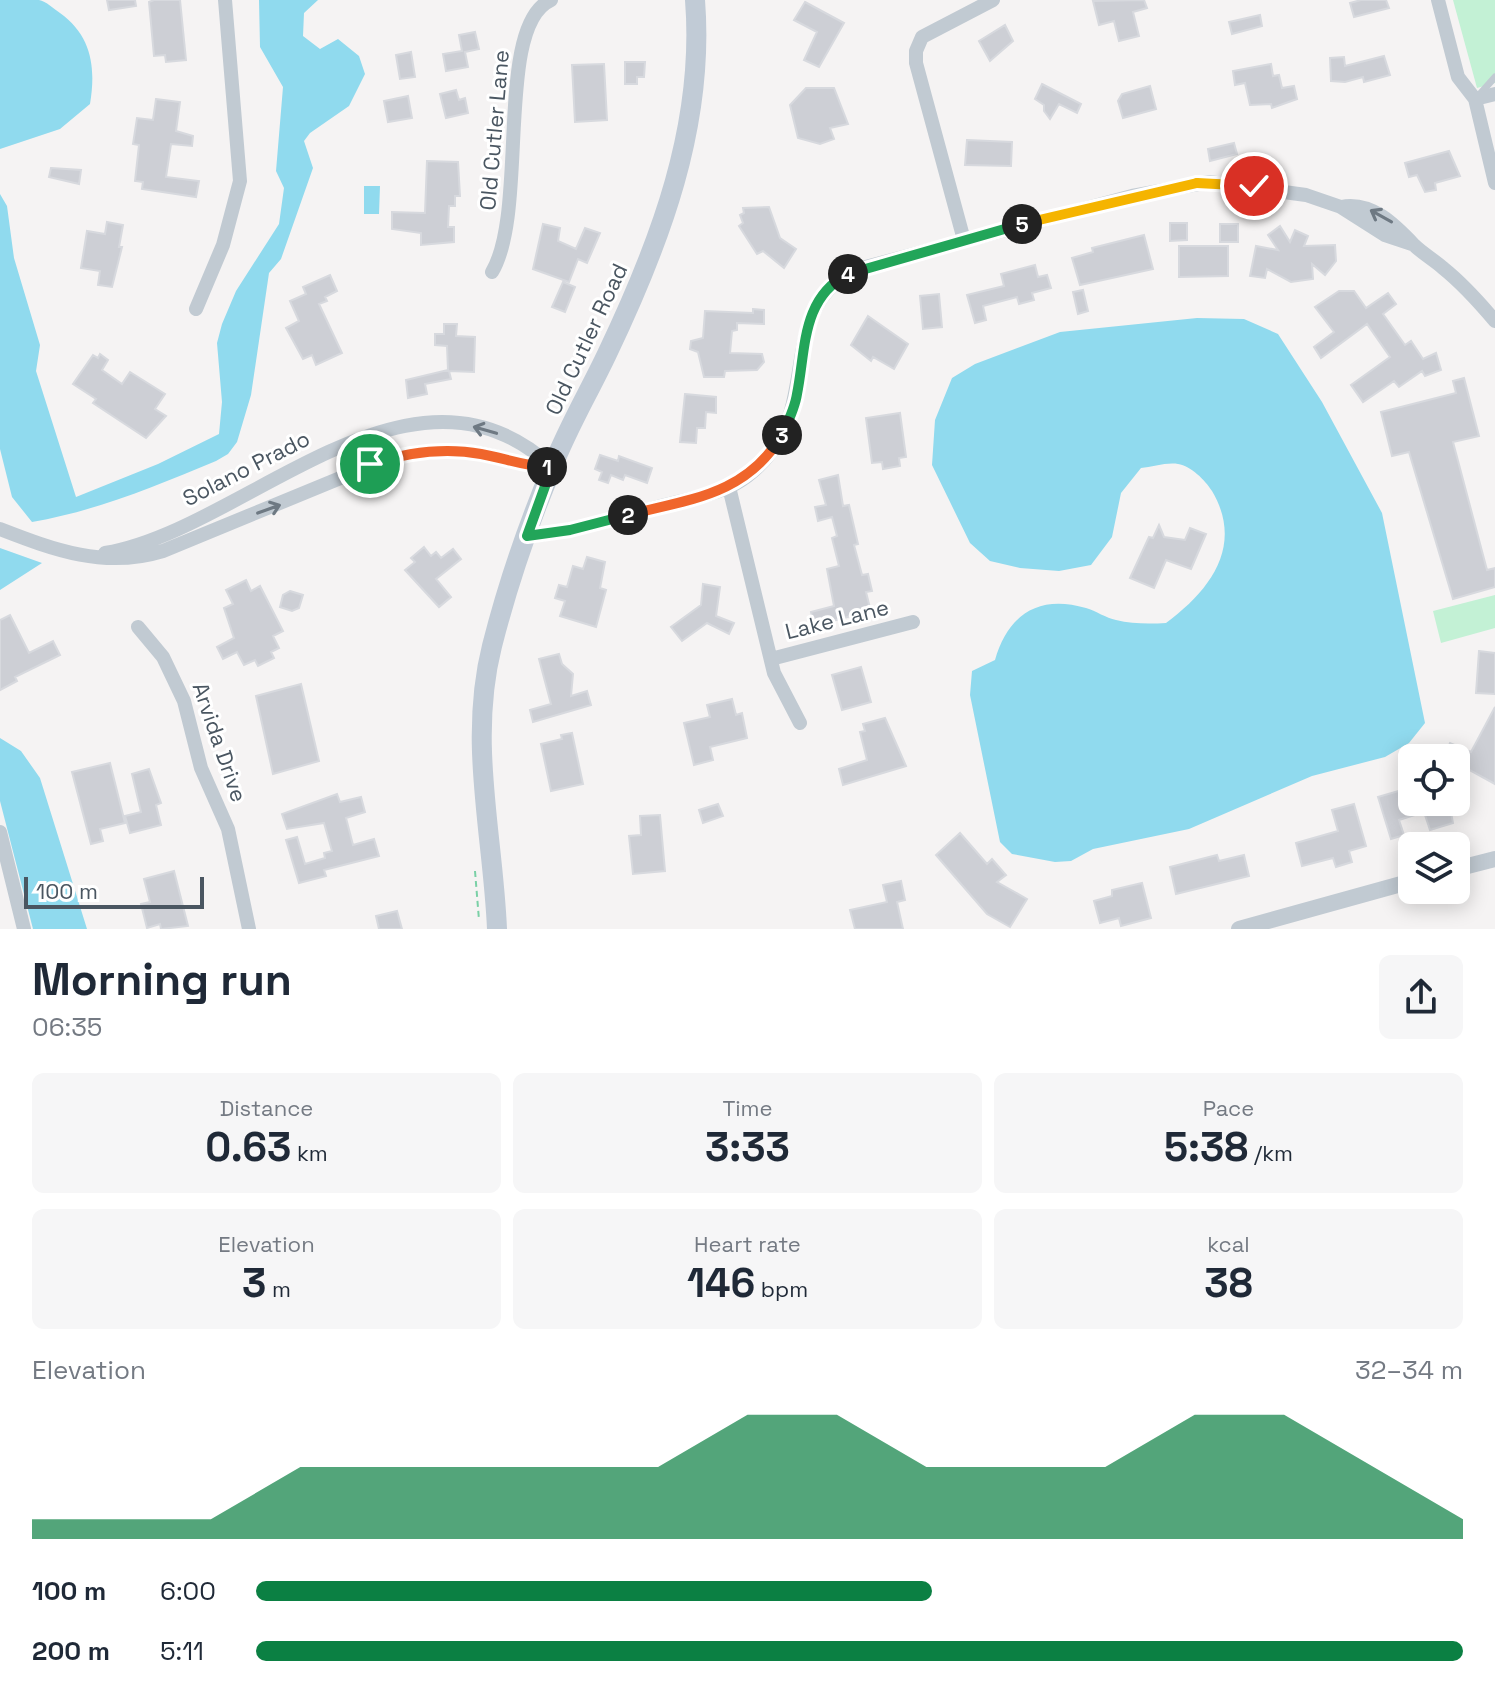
<!DOCTYPE html>
<html lang="en">
<head>
<meta charset="utf-8">
<style>
	body { margin:0; font-family:"Space Grotesk",sans-serif; background:#f6f6f7; color:#1f2937; height:100vh; display:flex; flex-direction:column; font-size:30px; white-space:nowrap }
	* { box-sizing:border-box; margin:0 }
	p { font-size:26px; color:#747a83 }
	.icon { flex:none; width:44px; height:44px; fill:none; stroke:currentColor; stroke-width:2; stroke-linecap:round; stroke-linejoin:round }
	.map { position:relative; height:929px; overflow:hidden }
	.side { display:flex; flex-direction:column; background:#fff; flex:1 }
	.side>* { flex:none }
	.tools { position:absolute; left:1398px; top:744px; display:grid; gap:16px }
	.tools a { display:grid; place-items:center; width:72px; height:72px; border-radius:12px; background:#fff; box-shadow:0 4px 20px #0003; font-size:40px }
	.scale { position:absolute; left:24px; bottom:20px; width:180px; box-sizing:border-box; padding-left:8px; border:4px solid #4a5661; border-top:0; font-size:22px; line-height:28px; white-space:nowrap; color:#4a5661; -webkit-text-stroke:6px #fff; paint-order:stroke }
	.pin { position:absolute; display:grid; place-items:center; width:68px; height:68px; color:#fff; margin:-34px; border:4px solid #fff; border-radius:50%; box-shadow:0 2px 8px #0007 }
	.km { position:absolute; width:40px; height:40px; margin:-20px; border-radius:50%; background:#222; color:#fff; font-size:22px; line-height:40px; text-align:center }
	.round { display:grid; place-items:center; flex:none; width:84px; height:84px; border-radius:12px; background:#f6f6f7 }
	.head { display:flex; align-items:center; justify-content:space-between; height:136px; padding:0 32px }
	h1 { font-size:44px; font-weight:800; line-height:60px }
	.stats { display:grid; grid-template-columns:repeat(3,1fr); gap:12px; height:136px; padding:8px 32px }
	.stats div { display:grid; align-content:center; border-radius:12px; background:#f6f6f7; text-align:center }
	.stats b { font-size:40px; font-weight:800 }
	.stats small { font-size:22px; font-weight:400 }
	.stats p { font-size:22px }
	.chart { height:224px; padding:16px 32px }
	.chart p { display:flex; justify-content:space-between }
	.chart svg { width:100%; height:144px; margin-top:8px; fill:#0b8043; opacity:.7 }
	ul { padding:0 32px; list-style:none; font-size:26px }
	li { display:grid; grid-template-columns:128px 96px 1fr; align-items:center; height:60px }
	li i { height:20px; border-radius:10px; background:#0b8043 }
	.map>svg:first-child { display:block }
</style>
</head>
<body>
<div class="map">
<svg width="1495" height="929" viewBox="0 0 1495 929">
	<rect width="100%" height="100%" fill="#f5f3f3"/>
	<path fill="#c3f1d5" d="M1453,0H1495V83L1477,88Z
		M1495,595V628L1441,643L1433,611Z"/>
	<path fill="#90daee" d="M0,0C12,0 27,0 39,0C46,1 54,9 60,13C92,36 96,68 90,104L60,129L0,149Z
		M259,0H318L304,13L303,36L320,49L338,39L359,56L365,74L349,106L310,133L304,141L313,168L281,259L269,273L251,395L237,442L228,454L216,461C156,486 96,511 32,522L12,497L0,449V194L7,206L14,258L40,345L36,371L76,497L158,464L219,434L222,402L217,343L222,324L236,291L279,224L284,188L276,171L283,87L260,47Z
		M364,186H380L379,214H364Z
		M1197,318L1244,319L1278,334L1322,402L1382,513L1425,723L1409,743L1385,757L1312,776L1189,829L1093,849L1071,861L1055,862L1012,854L1000,842L970,695L972,671L995,660C1008,615 1038,594 1086,608C1096,611 1106,618 1116,620C1132,624 1149,624 1166,623C1211,590 1244,545 1212,491C1205,480 1191,466 1178,464C1167,462 1152,467 1141,468L1121,493L1112,537L1091,565L1059,571L1020,568L990,561L970,543L932,465L935,420L952,378L975,364L1060,332Z
		M0,548L42,563L0,590Z
		M0,738L21,751L40,778L87,929H33L0,801Z"/>
	<path fill="#cdcfd5" stroke="#d7d9de" stroke-width="2" d="M107,0H135L136,6L109,10Z
		M154,0H180L186,60L166,62L165,55L154,56L149,2Z
		M1144,0L1147,8L1133,12L1139,36L1119,41L1114,21L1099,25L1093,1Z
		M1361,0H1386L1389,8L1354,17L1350,3Z
		M805,2L844,23L819,67L804,60L817,32L794,20Z
		M1260,15L1262,26L1232,34L1229,22Z
		M1005,25L1013,41L990,61L979,41Z
		M475,32L479,49L465,52L468,67L446,71L443,54L462,51L459,35Z
		M411,52L415,77L400,79L396,55Z
		M1384,56L1390,75L1364,82L1363,77L1345,82L1331,81L1330,58L1344,57L1345,66Z
		M625,62H645L644,77H637V84H625Z
		M604,64L607,120L575,122L572,65Z
		M1271,64L1273,76L1279,75L1282,88L1294,86L1297,99L1272,108L1271,104L1250,105L1245,83L1235,85L1233,71Z
		M1042,84L1081,104L1077,113L1059,104L1050,119L1044,111V105L1035,99Z
		M1150,86L1156,109L1123,118L1118,101L1122,94Z
		M806,88H834L848,124L830,128L834,139L820,144L798,138L790,105Z
		M456,90L459,100L465,98L468,113L446,118L440,94Z
		M408,96L412,118L388,122L384,101Z
		M156,99L180,102L176,131L193,136L192,146L171,144L166,177L199,181L196,197L142,189L143,182L135,181L139,145L133,144L137,118L153,120Z
		M967,140L1012,142L1011,166L965,165Z
		M1234,143L1237,154L1210,161L1208,149Z
		M1449,151L1460,176L1435,183L1436,190L1425,192L1417,175L1409,177L1405,163Z
		M427,161L458,162L460,196H455V206H449L448,227H454V242L421,245V233L392,229V212L425,213Z
		M51,168L81,170L79,184L49,177Z
		M769,207L780,238L796,249L784,268L763,251L757,254L739,226L743,223L740,215L744,213L743,208Z
		M107,222L123,225L119,247H122L112,287L98,285L100,271L81,268L87,231L105,234Z
		M1170,223H1187V240L1170,241Z
		M543,224L560,228L558,241L576,249L585,228L600,233L587,263L578,259L569,282L533,269Z
		M1220,224H1238V242H1220Z
		M1280,226L1290,242L1295,230L1308,236L1304,246L1335,245L1336,261L1325,275L1312,264L1313,279L1291,282L1267,269L1265,278L1250,276L1256,246L1278,250L1268,235Z
		M1144,235L1153,269L1080,285L1072,258L1093,252L1092,248Z
		M1179,246H1228V276L1179,277Z
		M1035,265L1038,277L1047,275L1051,288L1032,293L1034,300L1019,304L1017,297L983,306L986,320L975,323L967,295L1004,286L1001,274Z
		M330,275L337,291L325,297L327,301L319,304L342,353L316,365L312,355L303,359L286,328L299,321L290,301L306,294L303,287Z
		M563,282L575,287L565,312L552,307Z
		M1083,290L1088,311L1078,314L1073,292Z
		M1339,291H1354L1366,308L1388,293L1396,304L1383,314L1405,345L1411,341L1423,359L1436,353L1441,370L1425,376L1422,371L1399,387L1394,381L1363,402L1351,385L1390,357L1367,324L1321,358L1314,347L1334,332L1315,307Z
		M939,294L942,327L923,329L920,296Z
		M753,309L764,310V324L737,323V330L732,331L730,353L762,354L764,362L757,370L725,371L724,377H704L698,352L690,349L691,341L703,338L705,311L753,313Z
		M868,316L908,344L894,369L873,357L871,361L851,345Z
		M444,324H457L456,336L475,337L474,372L449,371L451,379L425,384L427,394L408,398L406,380L448,370L447,346L435,345V334H444Z
		M100,354L108,360L102,370L122,384L130,372L165,394L155,409L166,416L146,438L93,403L96,399L73,384L93,355L98,358Z
		M1464,378L1479,436L1453,442L1487,570L1495,568V587L1453,599L1409,452L1392,456L1381,412L1456,393L1453,381Z
		M685,394L716,397V413L706,412L705,428H697L696,443L680,442Z
		M900,413L906,457L899,458L900,466L883,469L882,462L872,463L866,418Z
		M600,455L618,461L619,456L652,468L647,483L625,475L623,480L611,475L608,483L599,480L602,472L595,469Z
		M838,475L843,506L849,505L858,544L854,545L862,575L868,574L872,591L866,592L870,608L866,612L814,626L811,612L834,606L827,569L839,566L832,538L837,536L832,517L818,521L815,507L826,505L819,480Z
		M1159,525L1164,537L1185,540L1190,528L1206,534L1191,569L1166,560L1154,588L1130,578L1149,537L1153,538Z
		M424,547L431,556L436,552L441,558L453,549L461,559L436,579L451,597L439,607L405,570L415,562L411,558Z
		M587,557L605,562L600,588L606,590L596,627L560,616L565,601L555,598L559,585L567,587L573,566L583,569Z
		M246,580L251,591L260,586L283,631L273,636L279,648L271,652L274,658L258,666L255,660L244,665L237,652L223,659L217,647L234,638L224,608L233,604L226,590Z
		M703,584L720,587L716,616L734,623L729,634L707,623L682,641L671,627L701,605Z
		M290,591L303,595L299,608L292,611L280,607L283,595Z
		M10,615L29,653L53,641L60,655L15,677L17,681L0,690V620Z
		M1479,651L1495,653V694L1476,693Z
		M559,654L562,664L573,674L571,696L587,691L591,705L533,722L530,710L551,704L539,659Z
		M861,667L871,702L842,710L832,675Z
		M301,684L319,761L273,774L256,696Z
		M732,699L736,715L742,713L747,738L710,747L713,760L694,765L684,723L710,717L707,705Z
		M1495,707V784L1462,766L1464,763L1456,758L1445,755L1450,743L1471,752Z
		M885,718L906,766L843,785L839,769L867,760L860,732L865,731L863,724Z
		M572,733L583,784L551,791L541,744L562,739L561,735Z
		M110,763L125,823L100,829L103,841L91,844L72,772Z
		M149,769L161,803L156,805L161,825L130,833L125,816L141,812L132,774Z
		M1412,787V802H1449L1453,823L1430,830L1424,812L1399,820L1404,835L1391,839L1378,797Z
		M337,794L340,802L361,797L365,812L346,818L353,845L374,839L379,856L324,870L326,876L299,883L286,840L297,837L305,864L325,858L324,853L332,851L324,823L287,829L282,814Z
		M718,804L723,816L703,823L699,810Z
		M1354,804L1366,846L1349,851L1352,862L1336,867L1333,858L1302,866L1296,843L1338,831L1332,810Z
		M660,815L665,871L633,874L629,836L641,835L640,816Z
		M960,833L987,864L992,859L1006,875L997,882L1027,899L1010,927L987,914L936,855Z
		M1217,855L1219,861L1244,855L1249,876L1176,894L1170,867Z
		M174,871L188,926L161,929L160,924L147,928L141,904L150,902L144,879Z
		M901,881L905,900L897,902L903,929H855L850,910L887,902L883,885Z
		M1142,883L1151,918L1121,926L1119,918L1100,923L1094,901L1112,896V890Z
		M397,911L402,929H379L376,916Z"/>
	<g fill="none" stroke-linecap="round" stroke-linejoin="round">
		<path stroke="#7ad0a6" stroke-width="2" stroke-dasharray="6 4" stroke-linecap="butt" d="M475,871L479,920"/>
		<path stroke="#c1cad2" stroke-width="7" d="M1479,95L1495,77"/>
		<path stroke="#c1cad2" stroke-width="14" d="M1438,0L1458,77L1475,99L1495,183
			M1475,99L1495,94
			M1341,207C1372,201 1395,225 1414,245C1422,253 1434,260 1443,268C1463,284 1479,302 1495,321
			M964,240L916,63V51L922,37L993,0
			M492,272C529,210 494,25 551,0
			M196,309L223,245L240,181L225,0
			M729,487L774,673L800,723
			M0,529C54,550 105,569 163,551L389,458C418,452 449,449 478,453C504,457 525,467 552,467
			M527,536C574,532 619,517 665,505C688,499 714,495 735,484C750,476 762,464 772,451C817,391 779,300 862,268L1132,196L1209,182L1306,195L1341,207L1385,235L1412,244
			M105,553C245,530 411,336 552,467
			M138,627L163,657L184,701L201,768L228,829L249,929
			M771,659L913,622
			M0,832L24,929"/>
		<path stroke="#c1cad2" stroke-width="16" d="M1456,869L1495,859
			M1239,929L1412,881"/>
		<path stroke="#c1cbd6" stroke-width="20" d="M497,929C493,834 468,741 492,646C507,587 528,525 552,468C567,429 589,392 607,354C660,243 705,125 695,0"/>
	</g>
	<defs><path id="oneway-shaft" d="M-6 0H5M1.5-3L5.5 0L1.5 3" fill="none" stroke-width="1.6" stroke-linecap="round" stroke-linejoin="round" transform="scale(2)"/></defs>
	<g stroke="#6e7983">
		<use href="#oneway-shaft" transform="translate(1381 216) rotate(-151)"/>
		<use href="#oneway-shaft" transform="translate(485 430) rotate(-164)"/>
		<use href="#oneway-shaft" transform="translate(269 509) rotate(-20)"/>
	</g>
	<g fill="none" stroke-linecap="round" stroke-linejoin="round">
		<g stroke="#fff" stroke-width="16">
			<path id="split-1" d="M370,464C405,453 444,447 481,454C504,458 524,466 547,467"/>
		</g>
		<g stroke="#fff" stroke-width="16">
			<path id="split-2" d="M547,467H552L527,536L570,530L628,515"/>
		</g>
		<g stroke="#fff" stroke-width="16">
			<path id="split-3" d="M628,515C690,499 746,495 782,435"/>
		</g>
		<g stroke="#fff" stroke-width="16">
			<path id="split-4" d="M782,435C788,422 795,408 797,394C806,350 801,298 848,274"/>
		</g>
		<g stroke="#fff" stroke-width="16">
			<path id="split-5" d="M848,274L1022,224"/>
		</g>
		<g stroke="#fff" stroke-width="16">
			<path id="split-6" d="M1022,224L1197,183"/>
		</g>
		<g stroke="#fff" stroke-width="16">
			<path id="split-7" d="M1197,183L1254,186"/>
		</g>
		<use href="#split-1" stroke="#f0652b" stroke-width="10"/>
		<use href="#split-2" stroke="#22a559" stroke-width="10"/>
		<use href="#split-3" stroke="#f0652b" stroke-width="10"/>
		<use href="#split-4" stroke="#22a559" stroke-width="10"/>
		<use href="#split-5" stroke="#22a559" stroke-width="10"/>
		<use href="#split-6" stroke="#f5b400" stroke-width="10"/>
		<use href="#split-7" stroke="#f5b400" stroke-width="10"/>
	</g>
	<g text-anchor="middle" stroke-width="6" stroke-linejoin="round" paint-order="stroke">
		<g font-size="22" fill="#4a5661" stroke="#fff">
			<text transform="translate(494 130) rotate(-85)" y="8">Old Cutler Lane</text>
			<text transform="translate(586 339) rotate(-65)" y="8">Old Cutler Road</text>
			<text transform="translate(246 468) rotate(-27)" y="8">Solano Prado</text>
			<text transform="translate(837 619) rotate(-14)" y="8">Lake Lane</text>
			<text transform="translate(220 742) rotate(71)" y="8">Arvida Drive</text>
		</g>
	</g>
</svg>
<div class="tools">
<a><svg class="icon" aria-label="locate" viewBox="0 0 24 24"><circle cx="12" cy="12" r="6"/><path d="M12 2v4M12 18v4M2 12h4M18 12h4"/></svg></a>
<a><svg class="icon" aria-label="layers" viewBox="0 0 24 24"><path d="M12 4l9 5-9 5-9-5zM3 14l9 5 9-5"/></svg></a>
</div>
<div class="scale">100 m</div>
<div class="pin" style="left:370px;top:464px;background:#1e9e55"><svg class="icon" aria-label="arrive" viewBox="0 0 24 24"><path d="M6 21V4h12l-3 4 3 4H6"/></svg></div>
<div class="pin" style="left:1254px;top:186px;background:#d93025"><svg class="icon" aria-label="check" viewBox="0 0 24 24"><path d="M5 12l5 5 9-10"/></svg></div>
<b class="km" style="left:547px;top:467px">1</b>
<b class="km" style="left:628px;top:515px">2</b>
<b class="km" style="left:782px;top:435px">3</b>
<b class="km" style="left:848px;top:274px">4</b>
<b class="km" style="left:1022px;top:224px">5</b>
</div>
<section class="side">
<div class="head"><div><h1>Morning run</h1><p>06:35</p></div><a class="round"><svg class="icon" aria-label="share" viewBox="0 0 24 24"><path d="M12 15V3M7 8l5-5 5 5M5 13v7h14v-7"/></svg></a></div>
<div class="stats">
<div><p>Distance</p><b>0.63<small> km</small></b></div>
<div><p>Time</p><b>3:33</b></div>
<div><p>Pace</p><b>5:38<small> /km</small></b></div>
</div>
<div class="stats">
<div><p>Elevation</p><b>3<small> m</small></b></div>
<div><p>Heart rate</p><b>146<small> bpm</small></b></div>
<div><p>kcal</p><b>38</b></div>
</div>
<div class="chart"><p><span>Elevation</span>32–34 m</p>
<svg viewBox="0 0 160 44" preserveAspectRatio="none"><path d="M0 44V38L10 38L20 38L30 22L40 22L50 22L60 22L70 22L80 6L90 6L100 22L110 22L120 22L130 6L140 6L150 22L160 38V44z"/></svg>
</div>
<ul>
<li><b>100 m</b>6:00<i style="width:56%"></i></li>
<li><b>200 m</b>5:11<i style="width:100%"></i></li>
</ul>
</section>
</body>
</html>
